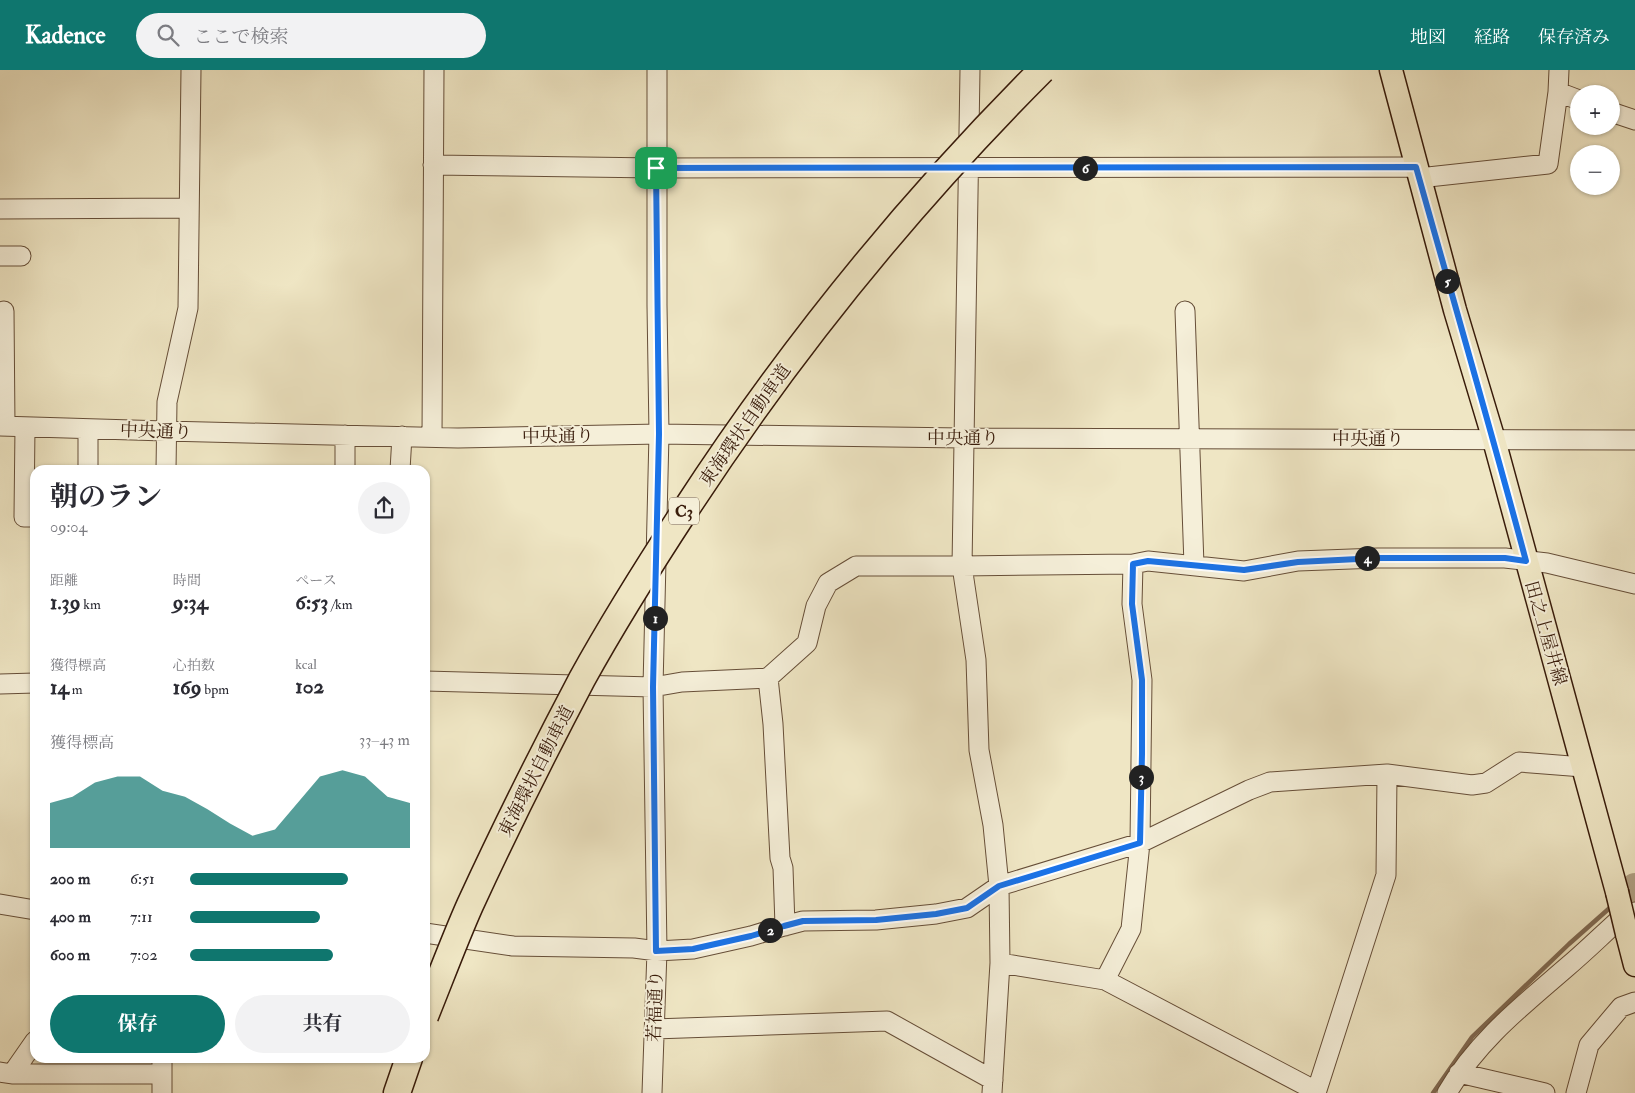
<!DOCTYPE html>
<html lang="ja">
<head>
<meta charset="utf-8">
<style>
	body { margin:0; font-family:"IM FELL Double Pica","Noto Serif JP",serif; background:#f2f2f3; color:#2b2b33; height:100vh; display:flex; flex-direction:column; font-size:19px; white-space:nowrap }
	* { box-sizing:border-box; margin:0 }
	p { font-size:16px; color:#7c7c81 }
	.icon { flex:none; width:28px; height:28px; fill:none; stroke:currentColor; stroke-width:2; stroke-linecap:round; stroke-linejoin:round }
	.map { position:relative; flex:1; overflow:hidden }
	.sheet { position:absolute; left:30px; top:395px; width:400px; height:598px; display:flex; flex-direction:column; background:#fff; border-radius:15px; box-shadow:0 1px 4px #0004 }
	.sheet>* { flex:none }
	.controls { position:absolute; left:1570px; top:15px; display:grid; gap:10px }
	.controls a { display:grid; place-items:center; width:50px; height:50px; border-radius:50%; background:#fff; box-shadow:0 1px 4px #0004; font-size:25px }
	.pin { position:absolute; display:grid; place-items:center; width:42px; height:42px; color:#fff; margin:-21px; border-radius:10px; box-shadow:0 2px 8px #0006 }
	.km { position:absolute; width:25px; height:25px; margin:-12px; border-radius:50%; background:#222; color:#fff; font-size:14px; line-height:25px; text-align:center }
	.round { display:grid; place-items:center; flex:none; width:52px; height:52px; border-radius:26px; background:#f2f2f3 }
	.headline { display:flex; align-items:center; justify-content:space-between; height:85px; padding:0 20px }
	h1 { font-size:28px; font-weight:700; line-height:38px }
	.figures { display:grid; grid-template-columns:repeat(3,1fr); gap:8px; height:85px; padding:5px 20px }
	.figures div { display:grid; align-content:center }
	.figures b { font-size:21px; font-weight:700 }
	.figures small { font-size:14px; font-weight:400 }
	.figures p { font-size:14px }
	.chart { height:140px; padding:10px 20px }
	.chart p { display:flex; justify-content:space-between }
	.chart svg { width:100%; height:90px; margin-top:5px; fill:#0f766e; opacity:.7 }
	.button { display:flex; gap:10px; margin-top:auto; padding:10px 20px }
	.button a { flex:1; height:58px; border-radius:30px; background:#0f766e; color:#fff; font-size:20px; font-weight:700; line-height:58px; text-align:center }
	.button a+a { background:#f2f2f3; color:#2b2b33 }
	ul { padding:0 20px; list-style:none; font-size:16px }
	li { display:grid; grid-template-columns:80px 60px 1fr; align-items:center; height:38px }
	li i { height:12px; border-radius:6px; background:#0f766e }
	header { display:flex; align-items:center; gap:30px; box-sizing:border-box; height:70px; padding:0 25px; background:#0f766e; color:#fff }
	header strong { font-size:24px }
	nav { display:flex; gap:28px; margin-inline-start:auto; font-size:18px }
	.search { width:350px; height:45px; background:#f2f2f3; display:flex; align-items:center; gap:12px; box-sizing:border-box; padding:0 18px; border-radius:28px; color:#7c7c81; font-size:19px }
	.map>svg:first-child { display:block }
</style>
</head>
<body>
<header>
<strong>Kadence</strong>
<div class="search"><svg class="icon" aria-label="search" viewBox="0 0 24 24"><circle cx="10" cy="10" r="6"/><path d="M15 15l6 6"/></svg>ここで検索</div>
<nav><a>地図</a><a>経路</a><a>保存済み</a></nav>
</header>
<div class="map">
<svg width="1635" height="1023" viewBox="0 0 1635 1023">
	<rect width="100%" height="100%" fill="#efe6c4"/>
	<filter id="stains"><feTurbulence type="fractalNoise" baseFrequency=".004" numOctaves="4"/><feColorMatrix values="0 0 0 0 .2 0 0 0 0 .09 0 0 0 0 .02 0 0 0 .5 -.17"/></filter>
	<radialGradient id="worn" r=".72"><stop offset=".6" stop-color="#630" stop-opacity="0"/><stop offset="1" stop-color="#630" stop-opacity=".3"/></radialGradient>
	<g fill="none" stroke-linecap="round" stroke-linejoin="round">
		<path stroke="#816b54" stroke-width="4.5" d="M1625,826L1634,818
			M1433,1023L1472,967L1569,874L1613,835"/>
		<path stroke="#b1a185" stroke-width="28" d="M1634,818L1635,817"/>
		<g stroke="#664e38" stroke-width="21">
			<path id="minor" d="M970,0L962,496L976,590L979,680L993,755L999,816L1000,893L992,1023
				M1558,22L1559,0
				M1611,42L1635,50
				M433,95L657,98L1416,97
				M1419,108L1548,94L1558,22L1579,30
				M0,139L189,138
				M0,186H21
				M4,241L5,356
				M1185,241L1194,495
				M0,356L165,361L458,368L659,364L963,368L1635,370
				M25,357L24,447H35
				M88,359V400
				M345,365V400
				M432,367L434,0
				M166,400L167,332L188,238L191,0
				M400,400L402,366
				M768,608L773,654L780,788L783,798L785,856
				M425,611L653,617L682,612L768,608L807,573L816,536L828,513L856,496H962L1133,494L1148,491L1244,501L1298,491L1378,488H1505L1547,493L1635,514
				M0,614L35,613
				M0,834L35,840
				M425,863L513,876L634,878L657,881L693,879L751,866L784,856L803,851L876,850L936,844L967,838L999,816L1140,773L1249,720L1270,712L1387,704L1472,715L1486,713L1519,692L1583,697
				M1000,893L1105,910L1316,1021
				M1105,910L1131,859L1140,773L1142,610L1132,534L1133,494
				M654,959L887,951L993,1010
				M162,988V1023
				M0,1002L12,1004H161
				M1459,1003L1545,1023
				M12,1004L35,971
				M652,1023L657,881L653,617L659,364L657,235V0
				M1316,1023L1386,805L1387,704
				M1447,1023C1477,971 1522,936 1567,897C1586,881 1603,864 1621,848L1627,847L1635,842
				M1576,1023L1589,975L1621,937L1635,932"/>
		</g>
		<g stroke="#381b0a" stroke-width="25">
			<path id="major" d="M1391,0L1455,240L1494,370L1617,822
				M1627,864L1635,895"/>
		</g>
		<g stroke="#381b0a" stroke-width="29">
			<path id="highway" d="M397,1023L409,988"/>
		</g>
		<use href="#minor" stroke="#f5efd9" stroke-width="19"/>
		<use href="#major" stroke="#efe6c4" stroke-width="22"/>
		<use href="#highway" stroke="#efe6c4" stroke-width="26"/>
		<g stroke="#381b0a" stroke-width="25" stroke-linecap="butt">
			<path id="major-bridge" d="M1617,822L1627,864"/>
		</g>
		<g stroke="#381b0a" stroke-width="29" stroke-linecap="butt">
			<path id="highway-bridge" d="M425,946C440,909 454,871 470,835C505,759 543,683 582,609C614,551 650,494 686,439C789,281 909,133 1042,0"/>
		</g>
		<use href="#major-bridge" stroke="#efe6c4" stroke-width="22"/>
		<use href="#highway-bridge" stroke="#efe6c4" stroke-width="26"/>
	</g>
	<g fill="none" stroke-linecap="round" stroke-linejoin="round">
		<g stroke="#fff" stroke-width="10">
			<path id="route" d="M1416,97C1453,229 1491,360 1526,491L1505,488H1378L1298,492L1244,500L1148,491L1133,494L1132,534L1142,610V684L1140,773L999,816L967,838L936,844L876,850L803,851L784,856L751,866L693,879L656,881L653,617L659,364L656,98Z"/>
		</g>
		<use href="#route" stroke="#1a73e8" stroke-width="6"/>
	</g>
	<g text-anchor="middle" stroke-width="4" stroke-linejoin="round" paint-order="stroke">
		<rect fill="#f5efd9" stroke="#715b48" stroke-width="1" x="669" y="427.5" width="30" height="27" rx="4"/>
		<g font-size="16" font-weight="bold" fill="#381b0a">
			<text x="684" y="447">C3</text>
		</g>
		<g font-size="18" fill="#381b0a" stroke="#f5efd9">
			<text transform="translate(745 355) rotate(-55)" y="6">東海環状自動車道</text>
			<text transform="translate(156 361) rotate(2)" y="6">中央通り</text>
			<text transform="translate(558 366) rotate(-1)" y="6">中央通り</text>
			<text x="963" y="374">中央通り</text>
			<text x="1368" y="375">中央通り</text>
			<text transform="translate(1546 563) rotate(74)" y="6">田之上屋井線</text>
			<text transform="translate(536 701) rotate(-63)" y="6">東海環状自動車道</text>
			<text transform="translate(655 936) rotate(-88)" y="6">若福通り</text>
		</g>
	</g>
	<rect width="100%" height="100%" filter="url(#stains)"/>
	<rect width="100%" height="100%" fill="url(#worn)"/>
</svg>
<div class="controls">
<a>+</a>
<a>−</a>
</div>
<div class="pin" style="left:656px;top:98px;background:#1e9e55"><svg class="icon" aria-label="arrive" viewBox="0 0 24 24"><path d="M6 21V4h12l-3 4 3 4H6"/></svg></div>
<b class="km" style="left:655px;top:548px">1</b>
<b class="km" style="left:770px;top:860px">2</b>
<b class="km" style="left:1141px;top:707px">3</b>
<b class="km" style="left:1367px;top:488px">4</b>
<b class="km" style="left:1447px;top:211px">5</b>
<b class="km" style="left:1085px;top:98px">6</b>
<section class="sheet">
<div class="headline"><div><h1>朝のラン</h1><p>09:04</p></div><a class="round"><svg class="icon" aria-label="share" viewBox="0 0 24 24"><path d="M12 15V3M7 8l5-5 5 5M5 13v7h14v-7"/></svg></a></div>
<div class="figures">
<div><p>距離</p><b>1.39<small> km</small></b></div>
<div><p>時間</p><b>9:34</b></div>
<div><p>ペース</p><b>6:53<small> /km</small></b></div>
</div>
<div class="figures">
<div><p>獲得標高</p><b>14<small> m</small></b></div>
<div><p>心拍数</p><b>169<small> bpm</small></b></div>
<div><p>kcal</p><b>102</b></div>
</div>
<div class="chart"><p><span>獲得標高</span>33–43 m</p>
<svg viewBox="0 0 160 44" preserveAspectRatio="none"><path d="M0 44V22L10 19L20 12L30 9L40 9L50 16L60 19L70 25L80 32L90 38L100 35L110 22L120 9L130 6L140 9L150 19L160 22V44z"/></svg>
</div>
<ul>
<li><b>200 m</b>6:51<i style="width:72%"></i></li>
<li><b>400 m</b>7:11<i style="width:59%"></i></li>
<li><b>600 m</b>7:02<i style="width:65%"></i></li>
</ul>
<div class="button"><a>保存</a><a>共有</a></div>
</section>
</div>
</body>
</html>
